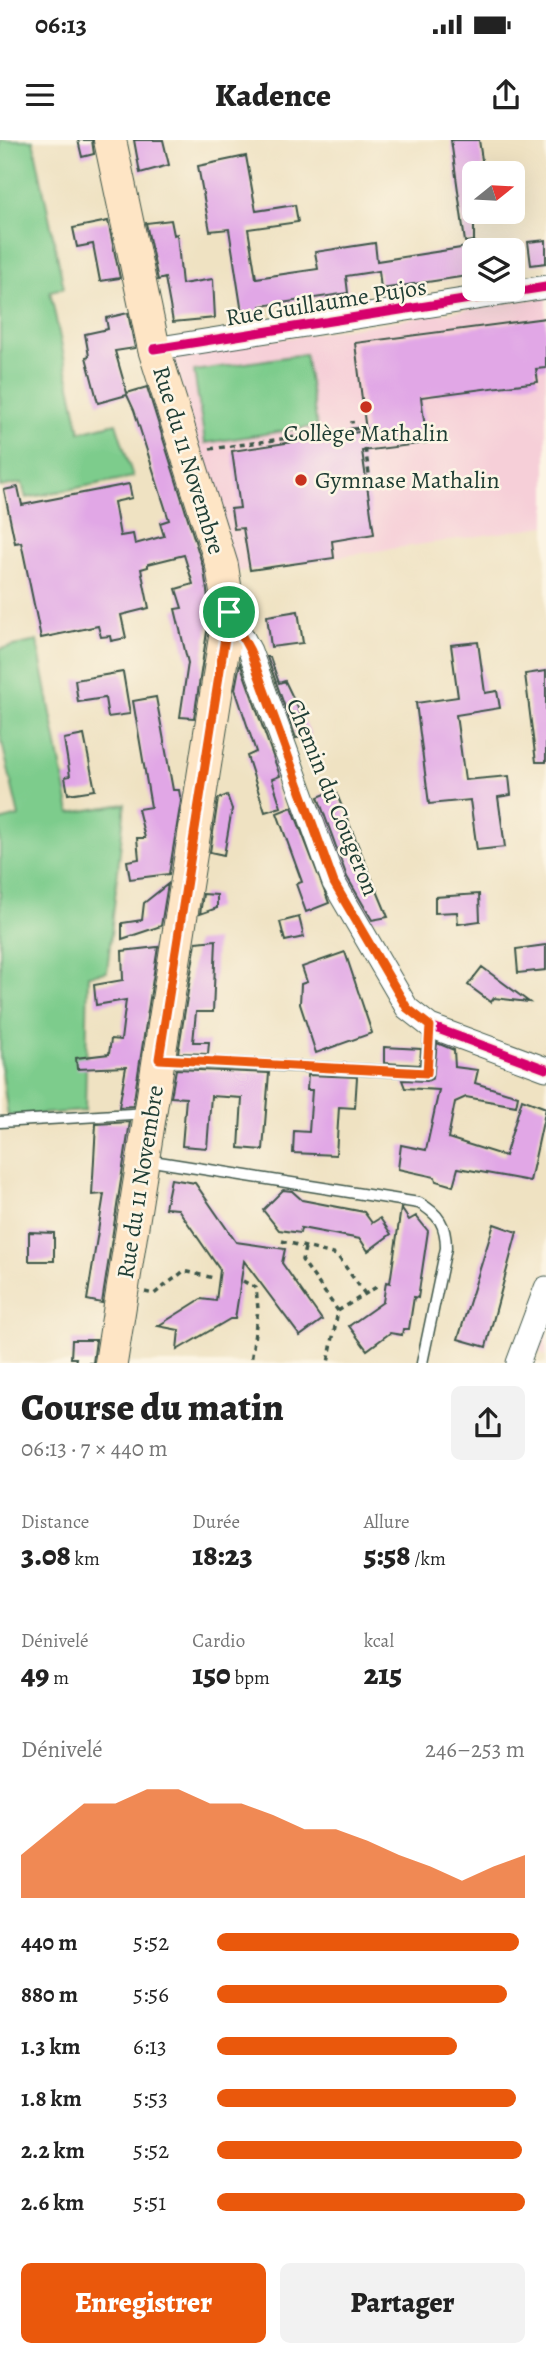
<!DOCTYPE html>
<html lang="fr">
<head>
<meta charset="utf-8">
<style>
	body { margin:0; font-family:Alegreya,serif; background:#f2f2f2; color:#222; height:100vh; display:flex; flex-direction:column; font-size:26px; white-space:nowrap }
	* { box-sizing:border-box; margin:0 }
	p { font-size:23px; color:#767676 }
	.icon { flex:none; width:38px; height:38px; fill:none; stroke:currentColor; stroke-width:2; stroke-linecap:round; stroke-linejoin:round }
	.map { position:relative; height:1223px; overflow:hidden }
	.sheet { display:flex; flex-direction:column; background:#fff; flex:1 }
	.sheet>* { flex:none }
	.needle { width:46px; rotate:72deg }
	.controls { position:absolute; left:462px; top:21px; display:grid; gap:14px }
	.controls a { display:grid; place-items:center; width:63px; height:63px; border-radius:10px; background:#fff; box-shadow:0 7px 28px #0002; font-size:35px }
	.pin { position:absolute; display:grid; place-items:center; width:60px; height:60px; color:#fff; margin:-30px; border:4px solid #fff; border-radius:50%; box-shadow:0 2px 7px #0007 }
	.round { display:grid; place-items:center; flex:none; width:74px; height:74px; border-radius:10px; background:#f2f2f2 }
	.overview { display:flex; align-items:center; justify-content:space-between; height:119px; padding:0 21px }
	h1 { font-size:38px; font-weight:800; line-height:52px }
	.figures { display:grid; grid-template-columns:repeat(3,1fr); gap:10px; height:119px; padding:7px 21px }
	.figures div { display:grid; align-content:center }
	.figures b { font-size:30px; font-weight:800 }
	.figures small { font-size:19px; font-weight:400 }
	.figures p { font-size:19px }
	.chart { height:196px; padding:14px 21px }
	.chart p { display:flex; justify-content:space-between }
	.chart svg { width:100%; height:126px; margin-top:7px; fill:#ea580c; opacity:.7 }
	.button { display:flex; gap:14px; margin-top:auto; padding:14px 21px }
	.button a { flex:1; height:80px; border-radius:10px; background:#ea580c; color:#fff; font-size:28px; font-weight:800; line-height:80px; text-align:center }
	.button a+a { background:#f2f2f2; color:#222 }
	ul { padding:0 21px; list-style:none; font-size:23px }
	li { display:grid; grid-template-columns:112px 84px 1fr; align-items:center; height:52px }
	li i { height:18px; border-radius:9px; background:#ea580c }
	.status { display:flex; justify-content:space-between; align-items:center; height:49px; padding:0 35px; background:#fff; direction:ltr }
	.status svg { height:19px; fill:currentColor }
	header { display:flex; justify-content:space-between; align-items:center; height:91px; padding:0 21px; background:#fff; font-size:32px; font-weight:800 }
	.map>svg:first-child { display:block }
</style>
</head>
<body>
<div class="status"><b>06:13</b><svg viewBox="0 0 49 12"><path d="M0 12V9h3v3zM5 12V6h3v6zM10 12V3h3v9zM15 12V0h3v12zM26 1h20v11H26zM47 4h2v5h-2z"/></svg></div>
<header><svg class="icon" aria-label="menu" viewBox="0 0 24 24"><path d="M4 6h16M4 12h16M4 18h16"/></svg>Kadence<svg class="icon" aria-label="share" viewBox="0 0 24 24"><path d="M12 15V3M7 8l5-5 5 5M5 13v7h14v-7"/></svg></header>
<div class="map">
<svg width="546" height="1223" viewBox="0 0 546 1223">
	<rect width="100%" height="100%" fill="#fcf5e5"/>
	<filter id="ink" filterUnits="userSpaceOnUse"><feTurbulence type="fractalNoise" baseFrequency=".0143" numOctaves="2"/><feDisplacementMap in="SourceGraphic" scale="14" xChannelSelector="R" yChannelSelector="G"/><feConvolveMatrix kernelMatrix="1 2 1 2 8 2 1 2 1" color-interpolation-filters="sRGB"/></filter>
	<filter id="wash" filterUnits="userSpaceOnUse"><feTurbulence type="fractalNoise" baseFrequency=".00686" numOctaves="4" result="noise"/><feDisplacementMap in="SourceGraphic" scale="28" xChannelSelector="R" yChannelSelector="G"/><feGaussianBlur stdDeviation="1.57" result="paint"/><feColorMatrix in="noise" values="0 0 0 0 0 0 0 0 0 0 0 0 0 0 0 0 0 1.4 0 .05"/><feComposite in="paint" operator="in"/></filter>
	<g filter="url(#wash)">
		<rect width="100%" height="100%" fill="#efe2c2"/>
		<path fill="#f6cfd8" d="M546,157V386L235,432L173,218L175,216Z
			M546,1180V1216L535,1210Z"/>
		<path fill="#7dcc8c" stroke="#4e8460" stroke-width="2" d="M0,0H33L64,148L50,151L80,292L116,283L133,337L26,358L22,343L0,347Z
			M305,214L317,286L205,303L194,231Z
			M37,501L70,673L125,664L107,832L88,835L85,971L8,976L0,917V681L19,676L0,594V509Z"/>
		<g id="blocks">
			<path fill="#e1a7e6" d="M78,0H92L94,14L82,17Z
				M134,0H163L169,25L140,33Z
				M451,0H479L484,33H474V101L465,102Z
				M246,16L256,71L295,65L298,82L248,89L256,138L318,129L315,112L375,103L377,121L474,106V135L381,149L379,131L346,136L348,153L261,166V170L242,173L229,89L210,91L198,26Z
				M171,80L174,95L177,94L182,144L213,139L215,178L173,182L165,138L158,140L146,83Z
				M108,81L120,138L100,141L93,104L77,107L73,88Z
				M546,100V123L531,125L528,102Z
				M128,173L135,208L115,211L127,253L147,247L204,430L210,472L194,578L180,577L188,523L175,469L182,468L176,449L193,444L184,415L148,424V427L141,429L149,468L121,475L126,498L111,501L110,496L101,497L98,486L41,498L21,402L15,403L4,350L18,347L22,365L129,344L132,358L114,362L120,396L133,394L135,404L164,396L160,383L169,380L134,270L127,255L98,263L86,217L89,216L85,194L108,189L106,178Z
				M546,178V228L536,229L538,242L421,257L427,303L362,311L374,394L332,401L334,418L250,430L243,388L234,389L231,369L240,368L232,311L366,291L355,203Z
				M298,471L303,503L271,507L267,476Z
				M478,502L485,553L497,551L500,568L456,575L465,640L509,636L511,655L498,657L505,707L477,710L470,660L429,664L416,563L458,557L451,505Z
				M267,517H270L279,543L285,541L311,595L296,598Z
				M240,523L280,636L272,639L281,667L265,672L247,616L256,612L235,549Z
				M546,531V622H536L525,534Z
				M123,532L130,574L108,577L105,558L78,562L75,540Z
				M156,557L173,650H179L181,661L169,734L130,739L127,721L139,719L137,698H145L138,669L151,667L133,561Z
				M84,595L95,650L68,654L65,637L70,636L64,599Z
				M335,650L388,777L372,780L347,737L318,657Z
				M227,655L232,669L224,715L210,712L218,659Z
				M292,667L329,763L306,772L296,744L302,742L277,673Z
				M168,744L161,786L122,799V783L142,780L144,763Z
				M203,754L217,755V768L200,774Z
				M479,754L480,781L458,784L457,772L435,773V757Z
				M299,777L304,797L285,801L280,782Z
				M216,800L213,872H196L193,902H209L208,914L178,913L196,802Z
				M546,805V830L518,833L516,809Z
				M158,807L133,966L119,967L126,927L77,929L76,918L109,914L111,899L121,900L126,860L96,865L94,845L123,840L122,811Z
				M345,812L372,893L316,913L300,864L301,844L307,842L302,827Z
				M482,827L529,862L494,858L491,862L468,845Z
				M437,903L454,910L455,927L478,930L475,943L518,956L516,966L466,957L455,962L448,998L505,1016L522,959L546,968L530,1041L458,1028L453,1046L436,1041L435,1037L398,1029L401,1005L426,1010L439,950L405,948L402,940L427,941L433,938Z
				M384,907L421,909L420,925L384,923Z
				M176,929L269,933L263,1010L239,1008L242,958L211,956L207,1008L182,1006L186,958L171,957Z
				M308,935L357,937L355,968L339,967L336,1015L293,1013L294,991L309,992L312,950H307Z
				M130,982L102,1163L87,1160L104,1054L92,1055L96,984Z
				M171,1039L195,1043L236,1102L285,1109L282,1123L322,1180L300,1196L244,1121L235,1179H230L177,1210L179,1190L158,1186L201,1159L216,1161L220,1130L178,1069L165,1068Z
				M283,1050L292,1051L302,1060L364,1072L372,1083L380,1078L391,1094L368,1111L360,1099L301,1088L300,1093L279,1090L263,1070Z
				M401,1068L409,1080L416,1076L428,1091L418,1158L414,1157L409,1189H403L402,1195L390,1193L367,1210L349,1186L383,1162L386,1142L390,1143Z
				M494,1084L517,1092L486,1207L458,1199Z
				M29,1092L54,1093V1121H29Z
				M72,1200H96L93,1223H75L76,1218H71Z"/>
		</g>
	</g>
	<g filter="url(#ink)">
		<use href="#blocks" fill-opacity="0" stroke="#3e5649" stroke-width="2"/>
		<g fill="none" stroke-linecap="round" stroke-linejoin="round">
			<g stroke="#3e5649" stroke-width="13">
				<path id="lane" d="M163,920L427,933L430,886
					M0,982L148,973
					M146,1020L419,1063C439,1074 446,1085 446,1108L422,1223"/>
			</g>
			<g stroke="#3e5649" stroke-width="25">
				<path id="street" d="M154,209L546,147
					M229,472L250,511L334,743L407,868L430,886L546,929
					M518,1223L546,1148"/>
			</g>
			<g stroke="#3e5649" stroke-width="34">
				<path id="secondary" d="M110,0L154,209L222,426L229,472L111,1223"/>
			</g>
			<path stroke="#3e5649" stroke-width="3.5" stroke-dasharray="5 5" stroke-linecap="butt" d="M353,289L362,288L370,340
				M210,309L353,289L352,281
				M282,1101L337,1115L365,1154
				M305,1108L302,1120L338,1171L328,1223
				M243,1141L256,1148L258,1169L251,1223
				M145,1152L154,1154L184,1131L214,1138
				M338,1171L378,1146"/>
			<use href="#lane" stroke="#fff" stroke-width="10"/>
			<use href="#street" stroke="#fff" stroke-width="23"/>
			<use href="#secondary" stroke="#fee5c5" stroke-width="32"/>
			<g stroke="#fcf5e5" stroke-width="13">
				<path id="cycleway" d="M154,209L546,147
					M229,472L250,511L334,743L407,868L430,886L546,929"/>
			</g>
			<use href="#cycleway" stroke="#d6006c" stroke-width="9"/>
		</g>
	</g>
	<g fill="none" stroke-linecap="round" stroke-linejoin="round" filter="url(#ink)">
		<g stroke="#fff" stroke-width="14">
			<path id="route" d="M229,472L250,511L334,743L407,868L430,886L427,933L159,919Z"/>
		</g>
		<use href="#route" stroke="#ea580c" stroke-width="9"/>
	</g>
	<g fill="#c8321e" stroke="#fcf5e5" stroke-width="2.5">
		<circle cx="366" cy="267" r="7"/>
		<circle cx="301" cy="340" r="7"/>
	</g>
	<g text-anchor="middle" stroke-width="5" stroke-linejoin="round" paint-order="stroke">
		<g font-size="24" fill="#1f3d34" stroke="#fcf5e5">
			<text transform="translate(326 162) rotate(-9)" y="8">Rue Guillaume Pujos</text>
			<text transform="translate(189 320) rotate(73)" y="8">Rue du 11 Novembre</text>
			<text transform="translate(333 657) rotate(68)" y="8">Chemin du Cougeron</text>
			<text transform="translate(140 1042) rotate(-81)" y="8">Rue du 11 Novembre</text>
		</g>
		<g font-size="24" fill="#1f3d34" stroke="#fcf5e5">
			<text x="366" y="301">Collège Mathalin</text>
			<text x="315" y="348" text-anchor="start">Gymnase Mathalin</text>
		</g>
	</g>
</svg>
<div class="controls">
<a><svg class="needle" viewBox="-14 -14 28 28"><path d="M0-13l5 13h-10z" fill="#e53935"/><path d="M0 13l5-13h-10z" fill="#767676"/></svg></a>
<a><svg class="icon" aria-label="layers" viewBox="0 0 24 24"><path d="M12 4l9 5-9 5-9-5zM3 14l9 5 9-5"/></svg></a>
</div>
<div class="pin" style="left:229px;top:472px;background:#1e9e55"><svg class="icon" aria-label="arrive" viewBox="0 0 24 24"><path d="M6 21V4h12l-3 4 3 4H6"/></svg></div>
</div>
<section class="sheet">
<div class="overview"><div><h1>Course du matin</h1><p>06:13 · 7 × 440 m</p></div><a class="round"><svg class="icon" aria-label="share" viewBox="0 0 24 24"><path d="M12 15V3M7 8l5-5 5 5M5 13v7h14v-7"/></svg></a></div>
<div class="figures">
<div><p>Distance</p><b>3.08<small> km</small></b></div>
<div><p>Durée</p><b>18:23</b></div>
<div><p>Allure</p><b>5:58<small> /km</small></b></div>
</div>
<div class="figures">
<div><p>Dénivelé</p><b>49<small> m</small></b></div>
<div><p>Cardio</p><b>150<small> bpm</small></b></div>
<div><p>kcal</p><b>215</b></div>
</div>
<div class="chart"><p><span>Dénivelé</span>246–253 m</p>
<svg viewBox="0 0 160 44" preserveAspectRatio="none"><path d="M0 44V29L10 20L20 11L30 11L40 6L50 6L60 11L70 11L80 15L90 20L100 20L110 24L120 29L130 33L140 38L150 33L160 29V44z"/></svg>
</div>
<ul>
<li><b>440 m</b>5:52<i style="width:98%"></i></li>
<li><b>880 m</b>5:56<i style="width:94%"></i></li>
<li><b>1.3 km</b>6:13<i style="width:78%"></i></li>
<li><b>1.8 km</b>5:53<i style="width:97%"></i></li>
<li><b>2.2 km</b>5:52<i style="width:99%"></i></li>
<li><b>2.6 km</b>5:51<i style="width:100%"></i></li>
</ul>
<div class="button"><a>Enregistrer</a><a>Partager</a></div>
</section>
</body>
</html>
